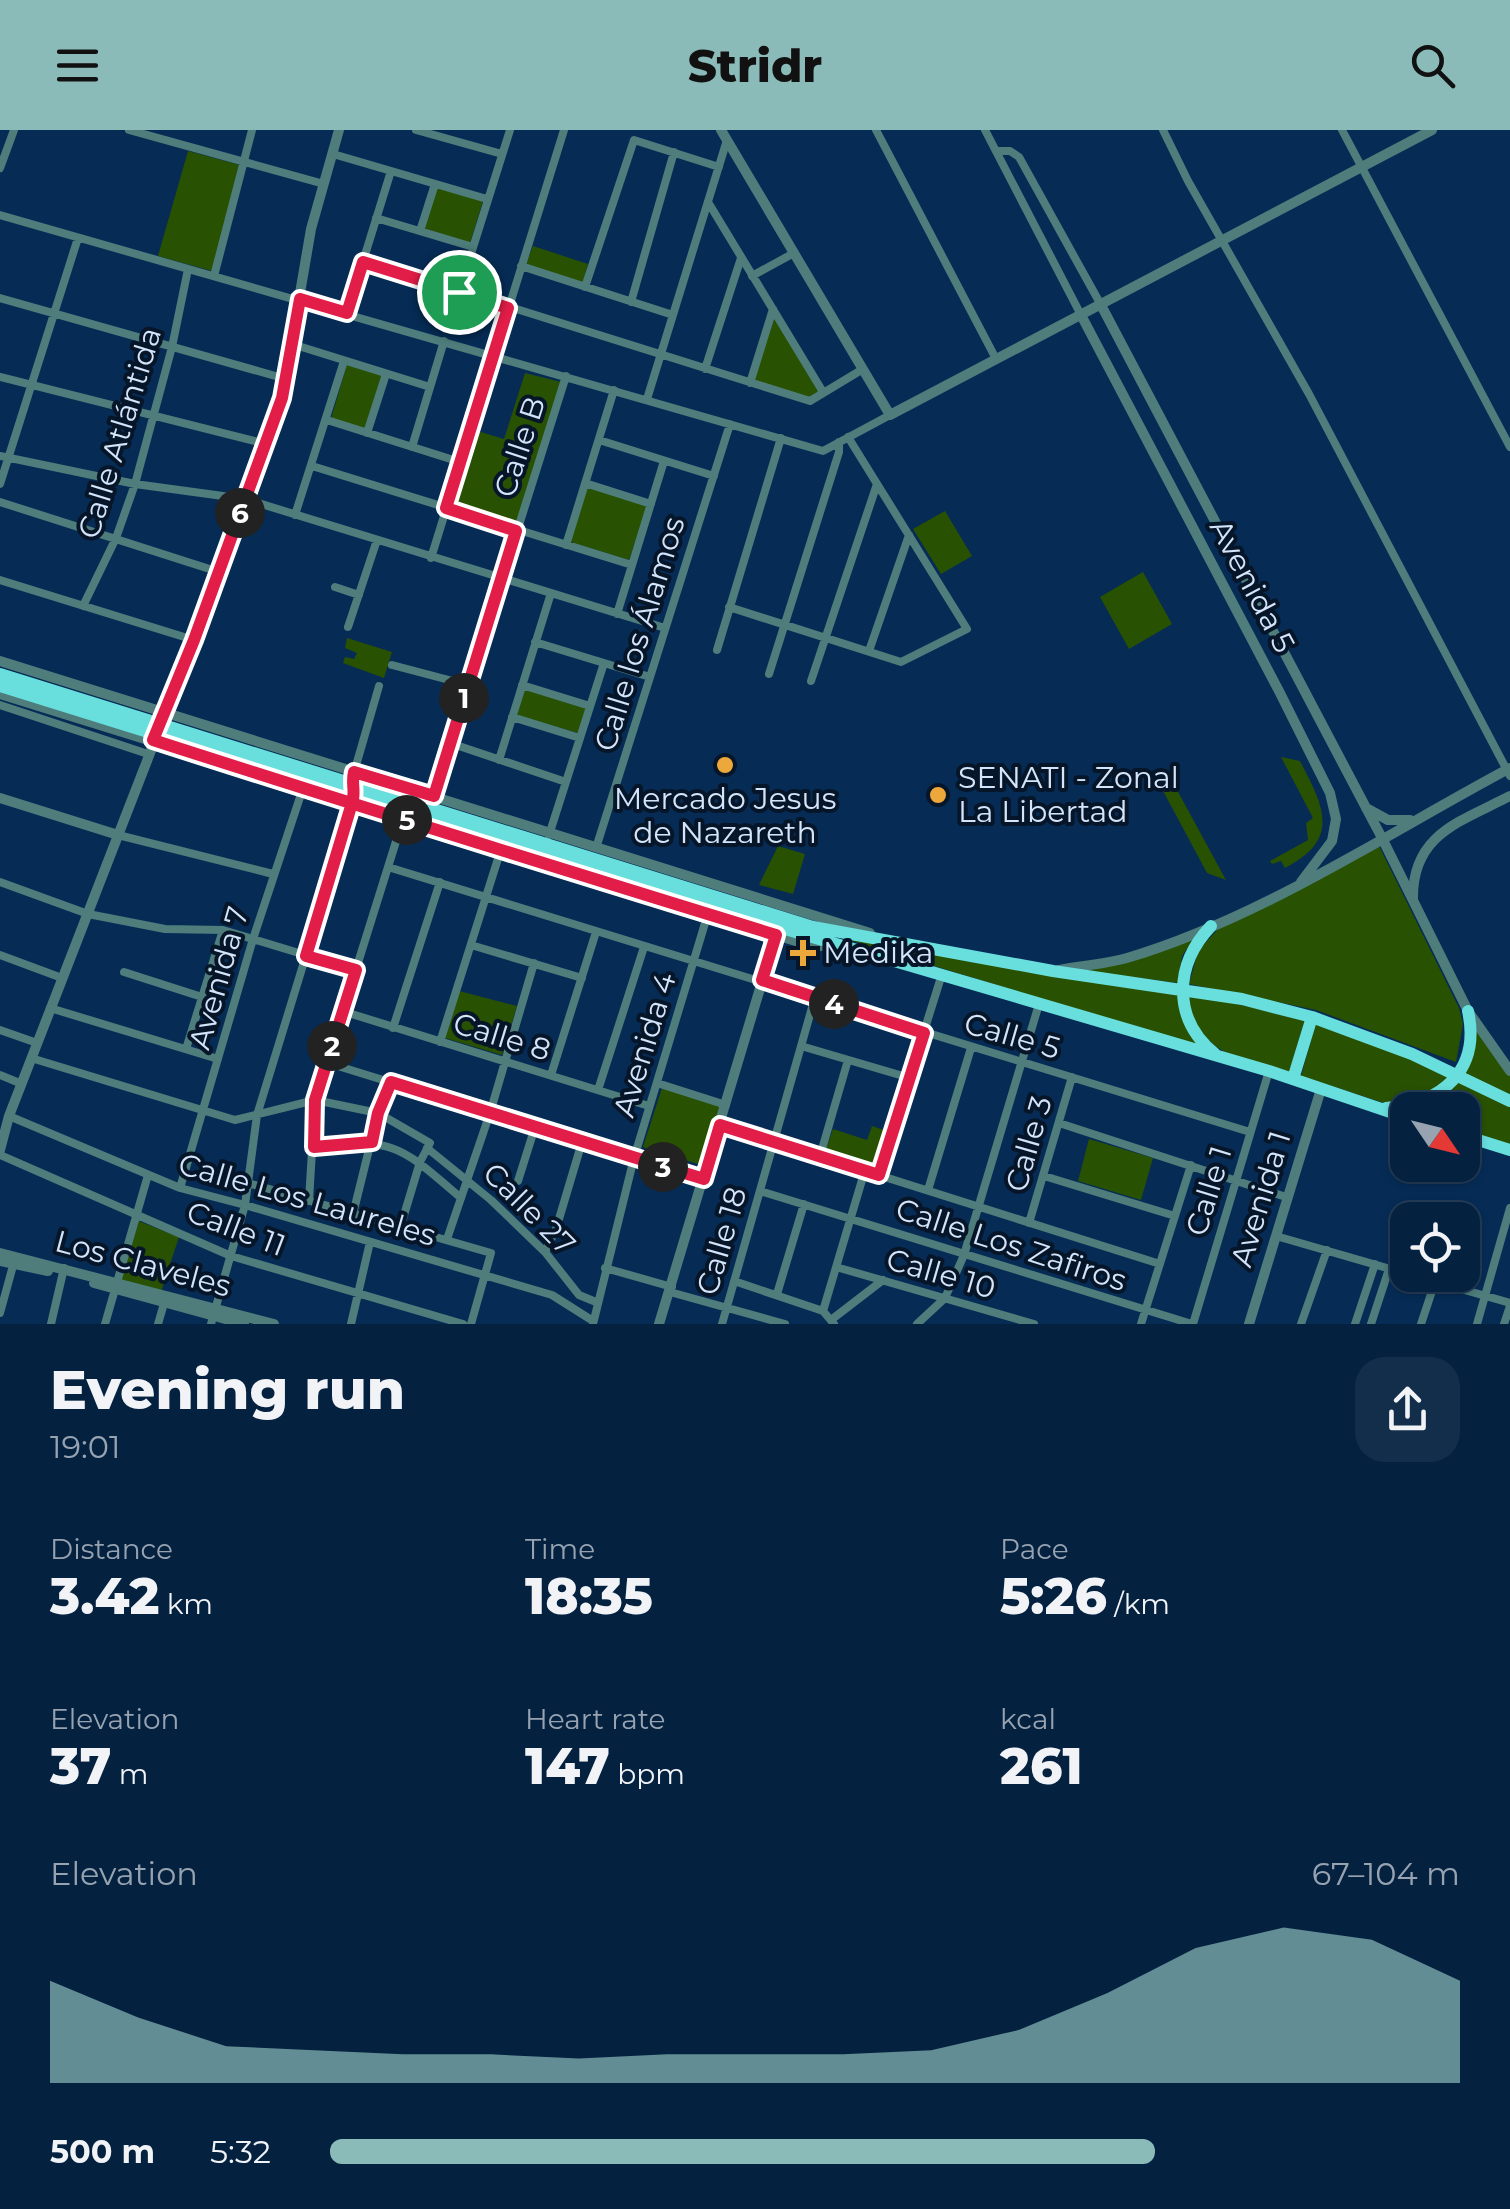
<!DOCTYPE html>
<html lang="en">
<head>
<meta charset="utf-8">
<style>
	body { margin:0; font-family:Montserrat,sans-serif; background:#122e4b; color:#f1f3f6; height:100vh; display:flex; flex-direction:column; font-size:38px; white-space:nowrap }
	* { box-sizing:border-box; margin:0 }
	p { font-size:32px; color:#97a3b1 }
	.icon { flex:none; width:55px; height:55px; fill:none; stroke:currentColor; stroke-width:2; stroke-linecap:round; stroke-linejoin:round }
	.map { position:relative; height:1194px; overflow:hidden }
	.sheet { display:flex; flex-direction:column; background:#042140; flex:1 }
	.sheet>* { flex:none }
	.needle { width:65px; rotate:125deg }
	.tools { position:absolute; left:1390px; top:962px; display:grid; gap:20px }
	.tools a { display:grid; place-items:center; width:90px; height:90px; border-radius:20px; background:#042140; box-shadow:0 2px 8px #0004,0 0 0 2px #253e59; font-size:50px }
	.pin { position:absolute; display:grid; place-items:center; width:85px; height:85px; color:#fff; margin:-42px; border:5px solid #fff; border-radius:50%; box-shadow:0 2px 10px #0007 }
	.km { position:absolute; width:50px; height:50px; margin:-25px; border-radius:50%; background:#222; color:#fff; font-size:28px; line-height:50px; text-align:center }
	.round { display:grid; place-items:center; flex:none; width:105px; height:105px; border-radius:30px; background:#122e4b }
	.headline { display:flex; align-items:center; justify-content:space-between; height:170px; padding:0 50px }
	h1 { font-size:55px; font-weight:800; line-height:75px }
	.figures { display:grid; grid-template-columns:repeat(3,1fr); gap:15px; height:170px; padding:10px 50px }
	.figures div { display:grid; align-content:center }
	.figures b { font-size:50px; font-weight:800 }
	.figures small { font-size:28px; font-weight:400 }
	.figures p { font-size:28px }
	.chart { height:280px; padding:20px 50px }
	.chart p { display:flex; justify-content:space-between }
	.chart svg { width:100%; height:180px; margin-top:10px; fill:#8bbbb9; opacity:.7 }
	ul { padding:0 50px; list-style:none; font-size:32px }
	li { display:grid; grid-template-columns:160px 120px 1fr; align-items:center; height:75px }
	li i { height:25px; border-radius:12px; background:#8bbbb9 }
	header { display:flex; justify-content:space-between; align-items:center; height:130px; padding:0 50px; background:#8bbbb9; color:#111; font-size:45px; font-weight:800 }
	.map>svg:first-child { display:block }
</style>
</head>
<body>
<header><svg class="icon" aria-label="menu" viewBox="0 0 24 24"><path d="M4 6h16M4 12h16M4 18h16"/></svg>Stridr<svg class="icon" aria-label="search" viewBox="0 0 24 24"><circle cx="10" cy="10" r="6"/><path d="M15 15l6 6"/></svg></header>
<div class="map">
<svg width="1510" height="1194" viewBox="0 0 1510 1194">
	<rect width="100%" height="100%" fill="#062c56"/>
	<path fill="#285102" d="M188,21L240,35L212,141L158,126Z
		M436,57L483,71L470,113L423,98Z
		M533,116L588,134L583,153L526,134Z
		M773,185L819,261L808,268L754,251Z
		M347,234L383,245L365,300L331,289Z
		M525,243L561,252L515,397L449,376L474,300L504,309Z
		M587,357L647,376L629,430L570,412Z
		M945,381L972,426L941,444L913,399Z
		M1143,442L1172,494L1129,519L1100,467Z
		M347,508L392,522L384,548L343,533L345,527L354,529L357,523L345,518Z
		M524,559L586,578L578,603L516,585Z
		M1281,627L1300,631C1324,677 1341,709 1285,738L1281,731L1272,734L1270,731L1308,710L1306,693L1313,688Z
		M1165,638L1226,750L1207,743L1154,644Z
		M778,716L805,724L793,764L759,755Z
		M1379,716L1459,878L1463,894L1456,932L1316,880L1189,854L1198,821L1217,800Z
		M823,802L1178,862C1179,886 1188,900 1203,918Z
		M1195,807L1182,826L1178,853L1078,840Z
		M459,861L517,876L502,925L445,908Z
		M1186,863L1305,889L1289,943C1235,927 1200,926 1186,863Z
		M1316,893L1410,927L1451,948L1420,968L1384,973L1301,946Z
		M1476,897L1510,944V965L1464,944Z
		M1459,950L1510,974V1016L1463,1001L1462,980H1416L1448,963Z
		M662,958L720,976L701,1035L643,1017Z
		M872,996L890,1002L877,1041L824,1025L833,999L867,1010Z
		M1089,1009L1153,1028L1141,1070L1078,1051Z
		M136,1090L179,1107L161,1162L121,1151Z"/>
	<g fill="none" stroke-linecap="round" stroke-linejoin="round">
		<path stroke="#4e7d7c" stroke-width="8" d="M129,0L324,54
			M416,0L502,24
			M876,0L995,227
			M985,0L1081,185
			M1163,0L1188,51L1309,264L1510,646
			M1342,0L1510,317
			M996,21H1010L1019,27L1101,175
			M333,24L487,69
			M0,38L14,0
			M708,72L823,262
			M0,85L823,321L890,285
			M376,88L473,117
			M420,101L435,54
			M363,131L810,271L863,239
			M521,136L673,185
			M214,146L252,0
			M752,146L794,123
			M585,157L634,10L719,37
			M459,162L510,0
			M0,168L286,249
			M631,172L674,22
			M347,183L391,41
			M292,214L430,257
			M705,239L741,128
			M0,247L266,314
			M750,253L773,179
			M647,269L727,10
			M327,290L460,332
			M367,303L386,244
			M599,310L714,346
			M412,317L444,211
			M0,326L135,354L245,369L665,498
			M312,336L632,435
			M585,353L651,374
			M0,354L78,108
			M0,372L219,442
			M295,385L344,231
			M566,415L614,260
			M431,428L564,0
			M0,450L194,510
			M335,457L359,465
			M83,476L116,408L135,354L172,217L188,139
			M729,477L901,532L967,499L848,307
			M617,484L664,331
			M348,497L377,410
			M535,512L650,547
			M717,520L781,308
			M869,521L909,405
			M392,535L468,555
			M769,544L839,322V312
			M811,551L877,354
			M522,555L590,576
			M0,575L148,624
			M512,587L580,608
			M450,613L566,652
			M499,630L551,463
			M353,646L379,556
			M432,671L566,246
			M118,705L273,744
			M549,705L604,533
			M596,718L730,294
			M388,737L1250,1002
			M0,752L88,784L165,799L223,800L355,840
			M471,815L582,848
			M0,825L62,848
			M124,842L202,867
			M50,878L218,929
			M342,881L649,976
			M393,898L440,752
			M0,900L37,913
			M440,912L502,716
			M801,916L910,948
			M186,919L223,800
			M31,928L235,990L315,970L378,983L430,1013L420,1032L401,1095
			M328,933L704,1049
			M0,945L22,954
			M551,945L596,802
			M657,953L726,975
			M598,960L644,817
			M9,986L180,1058L245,1075L552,1165L593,1191
			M1059,993L1286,1067
			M720,995L1160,1134
			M315,1017C396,1007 401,1017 461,1068
			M427,1018L491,1070L545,1122L579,1165L596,1172
			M0,1025L231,1126L463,1194
			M820,1026L848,930
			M879,1045L942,844
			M1044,1046L1175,1086
			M518,1051L535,997
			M248,1053L491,1123L471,1194
			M180,1058L253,809L304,655
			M928,1060L971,918
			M760,1061L1192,1194
			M309,1071L315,970L404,686
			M353,1084L378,983L391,952
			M1029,1093L1072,947
			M1276,1106L1408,1144
			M447,1109L490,983L534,833
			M545,1122L556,1099L582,1012
			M836,1137L1034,1194
			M605,1138L672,1157
			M1412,1145L1510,1173
			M734,1151L823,1181L834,1194
			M670,1162L785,1194
			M777,1164L804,1074
			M823,1181L865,1040
			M0,1183L14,1132
			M831,1190L883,1150
			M51,1194L64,1138
			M105,1194L148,1045
			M158,1194L165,1170
			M211,1194L245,1075L257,985L354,669
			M351,1194L370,1112
			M593,1194L634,1028L709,780
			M722,1194L815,867
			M917,1194L945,1168L964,1125L1039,874
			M1141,1194L1191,1035
			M1193,1194L1269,941
			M1301,1194L1327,1120
			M1355,1194L1375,1134
			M1371,1194L1389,1139
			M1421,1194L1435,1152
			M1477,1194L1510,1078
			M1504,1194L1510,1176"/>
		<path stroke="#4e7d7c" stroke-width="10" d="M721,0L890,285L1432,0
			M1101,175L1382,708L1468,881L1510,941
			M1081,185L1279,561L1330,663L1336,689L1332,711L1301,752
			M0,531L870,803
			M0,564L776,805L815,817L830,814
			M0,668L118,705
			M1366,678L1388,690H1410
			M1413,769C1412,704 1460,692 1510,666
			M1059,840C1081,836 1105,834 1127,828C1259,789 1388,703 1510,638
			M0,1020L9,986L194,510L282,268L311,99L339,0
			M0,1123L274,1194
			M0,1131L48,1141
			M94,1153L244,1194
			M659,1194L777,802
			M1249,1194L1321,959"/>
		<path stroke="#68dedd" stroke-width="12" d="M0,544L813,797L1053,841L1242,869L1312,887L1412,924L1510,971
			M0,556L710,777L1269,941L1408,988
			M1211,796C1174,835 1172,889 1215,924
			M1293,949L1312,887
			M1386,978C1442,973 1481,941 1468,881
			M1462,1005L1510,1020"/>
	</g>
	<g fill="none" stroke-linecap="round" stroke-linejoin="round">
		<g stroke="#fff" stroke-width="20">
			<path id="route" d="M459,162L508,178L446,378L516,401L434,666L354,642C351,653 356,663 352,673L306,826L356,840L315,970L314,1017L372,1012L378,983L391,952L704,1049L720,995L879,1045L924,903L762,850L776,805C568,741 360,677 153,610L194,510L282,268L300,169L347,183L363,132L459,162"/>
		</g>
		<use href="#route" stroke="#e11d48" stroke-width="12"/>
	</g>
	<g fill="#eda83b" stroke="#061528" stroke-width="4">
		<circle cx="725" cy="635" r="10"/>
		<circle cx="938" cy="665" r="10"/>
		<path d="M798 808h10v10h10v10h-10v10h-10v-10h-10v-10h10z"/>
	</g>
	<g text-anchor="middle" stroke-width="8" stroke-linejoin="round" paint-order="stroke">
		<g font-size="30" fill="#d4e5fb" stroke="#061528">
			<text transform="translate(120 303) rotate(-73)" y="10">Calle Atlántida</text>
			<text transform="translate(520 317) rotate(-72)" y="10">Calle B</text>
			<text transform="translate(1252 456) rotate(62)" y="10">Avenida 5</text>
			<text transform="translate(640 504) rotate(-73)" y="10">Calle los Álamos</text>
			<text transform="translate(219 848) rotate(-74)" y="10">Avenida 7</text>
			<text transform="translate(1012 906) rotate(16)" y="10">Calle 5</text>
			<text transform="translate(502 907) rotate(17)" y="10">Calle 8</text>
			<text transform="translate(645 915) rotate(-73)" y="10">Avenida 4</text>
			<text transform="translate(1029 1014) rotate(-74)" y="10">Calle 3</text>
			<text transform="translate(1209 1061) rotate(-73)" y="10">Calle 1</text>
			<text transform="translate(1261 1069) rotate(-73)" y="10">Avenida 1</text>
			<text transform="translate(307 1070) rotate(16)" y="10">Calle Los Laureles</text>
			<text transform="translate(529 1079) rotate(45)" y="10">Calle 27</text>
			<text transform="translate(236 1099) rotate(21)" y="10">Calle 11</text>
			<text transform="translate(722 1111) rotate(-74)" y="10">Calle 18</text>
			<text transform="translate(1011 1115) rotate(18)" y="10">Calle Los Zafiros</text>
			<text transform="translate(143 1134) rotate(15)" y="10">Los Claveles</text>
			<text transform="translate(941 1144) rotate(16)" y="10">Calle 10</text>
		</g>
		<g font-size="30" fill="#d4e5fb" stroke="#061528" text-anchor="start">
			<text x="958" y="658">SENATI - Zonal<tspan x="958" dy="34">La Libertad</tspan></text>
			<text x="725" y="679" text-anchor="middle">Mercado Jesus<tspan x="725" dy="34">de Nazareth</tspan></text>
			<text x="823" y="833">Medika</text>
		</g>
	</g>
</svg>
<div class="tools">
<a><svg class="needle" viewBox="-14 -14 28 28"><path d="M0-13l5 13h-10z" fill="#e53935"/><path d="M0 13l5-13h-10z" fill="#97a3b1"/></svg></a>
<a><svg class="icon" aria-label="locate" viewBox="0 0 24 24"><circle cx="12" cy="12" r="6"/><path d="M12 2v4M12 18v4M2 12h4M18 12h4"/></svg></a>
</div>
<div class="pin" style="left:459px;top:162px;background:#1e9e55"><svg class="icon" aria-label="arrive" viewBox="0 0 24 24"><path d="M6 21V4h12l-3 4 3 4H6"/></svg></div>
<b class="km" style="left:464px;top:568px">1</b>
<b class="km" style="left:332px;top:916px">2</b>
<b class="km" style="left:663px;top:1037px">3</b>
<b class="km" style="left:834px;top:874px">4</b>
<b class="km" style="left:407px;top:690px">5</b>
<b class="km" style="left:240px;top:383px">6</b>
</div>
<section class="sheet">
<div class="headline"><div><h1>Evening run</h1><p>19:01</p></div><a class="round"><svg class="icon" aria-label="share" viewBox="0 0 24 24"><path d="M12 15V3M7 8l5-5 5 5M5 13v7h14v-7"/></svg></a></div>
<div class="figures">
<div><p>Distance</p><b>3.42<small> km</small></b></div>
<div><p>Time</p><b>18:35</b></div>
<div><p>Pace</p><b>5:26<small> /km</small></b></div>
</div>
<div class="figures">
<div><p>Elevation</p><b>37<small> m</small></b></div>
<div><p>Heart rate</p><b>147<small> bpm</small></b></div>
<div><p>kcal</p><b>261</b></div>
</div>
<div class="chart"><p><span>Elevation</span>67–104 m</p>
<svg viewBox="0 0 160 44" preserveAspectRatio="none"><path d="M0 44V19L10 28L20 35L30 36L40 37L50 37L60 38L70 37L80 37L90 37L100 36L110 31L120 22L130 11L140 6L150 9L160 19V44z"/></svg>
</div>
<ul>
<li><b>500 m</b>5:32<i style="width:73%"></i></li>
</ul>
</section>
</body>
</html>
